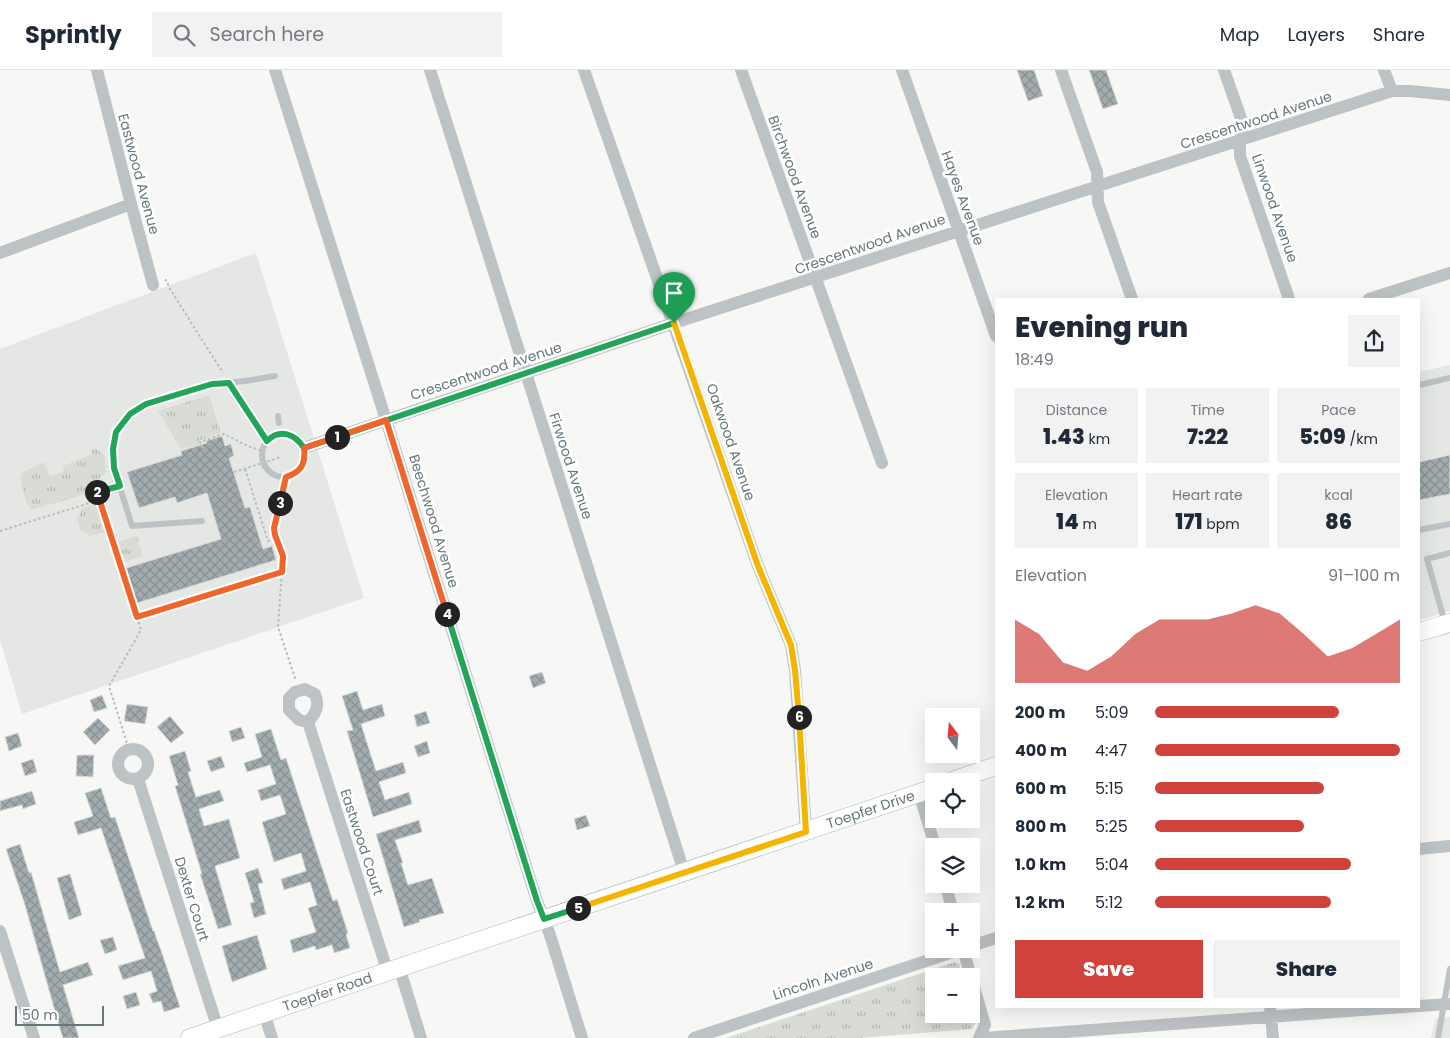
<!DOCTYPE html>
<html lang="en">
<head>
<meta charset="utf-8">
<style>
	body { margin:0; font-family:Poppins,sans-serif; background:#f2f2f3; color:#1f2937; height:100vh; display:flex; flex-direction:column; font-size:19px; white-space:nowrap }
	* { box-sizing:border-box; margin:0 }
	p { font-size:16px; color:#747a83 }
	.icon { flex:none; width:28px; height:28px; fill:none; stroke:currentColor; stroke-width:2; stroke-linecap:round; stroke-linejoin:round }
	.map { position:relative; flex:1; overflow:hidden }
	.details { position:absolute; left:995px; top:228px; width:425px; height:710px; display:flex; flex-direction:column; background:#fff; border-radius:0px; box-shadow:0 5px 20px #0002 }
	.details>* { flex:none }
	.needle { width:32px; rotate:344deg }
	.tools { position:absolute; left:925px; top:638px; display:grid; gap:10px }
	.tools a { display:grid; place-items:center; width:55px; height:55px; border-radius:0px; background:#fff; box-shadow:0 5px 20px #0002; font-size:25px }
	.scale { position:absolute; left:15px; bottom:12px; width:89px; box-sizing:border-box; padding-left:5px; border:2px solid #66777c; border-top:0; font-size:14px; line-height:18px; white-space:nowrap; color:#66777c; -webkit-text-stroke:4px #fff; paint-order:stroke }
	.pin { position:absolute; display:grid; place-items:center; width:42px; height:42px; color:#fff; margin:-51px -21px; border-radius:50% 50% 50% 0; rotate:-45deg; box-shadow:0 0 5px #0007 }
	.pin .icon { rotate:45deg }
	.km { position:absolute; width:25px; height:25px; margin:-12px; border-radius:50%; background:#222; color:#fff; font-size:14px; line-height:25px; text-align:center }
	.round { display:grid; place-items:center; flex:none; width:52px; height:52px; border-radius:0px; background:#f2f2f3 }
	.head { display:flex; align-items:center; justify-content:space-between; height:85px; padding:0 20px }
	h1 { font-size:28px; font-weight:800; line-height:38px }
	.stats { display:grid; grid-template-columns:repeat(3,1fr); gap:8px; height:85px; padding:5px 20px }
	.stats div { display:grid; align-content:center; border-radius:0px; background:#f2f2f3; text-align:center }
	.stats b { font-size:21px; font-weight:800 }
	.stats small { font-size:14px; font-weight:400 }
	.stats p { font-size:14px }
	.chart { height:140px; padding:10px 20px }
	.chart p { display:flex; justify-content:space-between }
	.chart svg { width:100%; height:90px; margin-top:5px; fill:#d0433c; opacity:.7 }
	.action { display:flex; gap:10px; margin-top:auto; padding:10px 20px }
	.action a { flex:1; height:58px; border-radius:0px; background:#d0433c; color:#fff; font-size:20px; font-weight:800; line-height:58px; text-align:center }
	.action a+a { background:#f2f2f3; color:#1f2937 }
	ul { padding:0 20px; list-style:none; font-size:16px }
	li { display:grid; grid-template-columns:80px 60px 1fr; align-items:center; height:38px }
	li i { height:12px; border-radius:6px; background:#d0433c }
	header { display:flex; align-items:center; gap:30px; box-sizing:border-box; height:70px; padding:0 25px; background:#fff; border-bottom:1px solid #e0e1e3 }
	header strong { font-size:24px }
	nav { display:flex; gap:28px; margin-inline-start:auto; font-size:18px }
	.search { width:350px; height:45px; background:#f2f2f3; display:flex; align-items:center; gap:12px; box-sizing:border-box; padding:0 18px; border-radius:0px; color:#747a83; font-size:19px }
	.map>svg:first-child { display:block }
</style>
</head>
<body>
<header>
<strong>Sprintly</strong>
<div class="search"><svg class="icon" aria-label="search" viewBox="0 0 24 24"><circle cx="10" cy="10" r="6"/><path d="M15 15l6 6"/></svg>Search here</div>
<nav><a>Map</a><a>Layers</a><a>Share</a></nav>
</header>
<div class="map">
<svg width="1450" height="968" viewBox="0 0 1450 968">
	<defs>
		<pattern id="park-tufts" width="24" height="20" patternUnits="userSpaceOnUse" patternTransform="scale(1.25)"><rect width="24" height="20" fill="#d8dcd4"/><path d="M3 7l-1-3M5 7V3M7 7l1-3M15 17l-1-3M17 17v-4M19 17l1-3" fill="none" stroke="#b3b7b1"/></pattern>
		<pattern id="building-cross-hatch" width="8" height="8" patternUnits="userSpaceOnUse" patternTransform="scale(1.25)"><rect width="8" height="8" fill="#a2acaf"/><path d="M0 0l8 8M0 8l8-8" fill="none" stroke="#889193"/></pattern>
	</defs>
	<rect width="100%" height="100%" fill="#f7f7f5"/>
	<path fill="#e5e7e5" d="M256,183L364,528L22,644L0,570V279Z
		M1450,295V541L1419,550V302Z
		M1450,947V968H1431L1435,949Z"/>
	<path fill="url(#park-tufts)" d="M209,325L221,363L198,371L200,377L194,379L193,375L181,379L158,341Z
		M96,379L105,386L106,403L99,408V420L91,425H83L31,440L26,432L20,406L23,402L44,392L50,406L64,402L63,396L91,385L92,380Z
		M99,433L107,461L90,466L81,461L77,449L83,438Z
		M137,466L143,486L121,493L114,473Z
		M955,892L959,894L962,906H934V944H971V939L975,954L972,959L859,968H726Z"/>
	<path fill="url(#building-cross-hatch)" stroke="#d9d9d7" d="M1017,0H1034L1043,26L1028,31Z
		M1089,0H1106L1118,34L1103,39Z
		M222,366L225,376L231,374L234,386L229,388L245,438L250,437L263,479L272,476L276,490L134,534L123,499L221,469L207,423L177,433L175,427L139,438L127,402L182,385L181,381L207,373L206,371Z
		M1450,385V424L1419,430V392Z
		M542,602L546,613L533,618L529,606Z
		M357,621L363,640L382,634L385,646L361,654L376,701L403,692L406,703L379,712L385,730L409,722L412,734L373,747L347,661L353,660L342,626Z
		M102,625L107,638L94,642L90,630Z
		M127,634L148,637L145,654L124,651Z
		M426,641L430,653L417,657L414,645Z
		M170,646L184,663L171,673L157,657Z
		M98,648L110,660L95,675L83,662Z
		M241,657L245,668L232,672L229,661Z
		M271,659L281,690L286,688L333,831L337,829L348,863L346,864L350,878L334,883L332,875L316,880L315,876L293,883L290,870L316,862L308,838L317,835L310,812L284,820L281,809L306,801L301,783L274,792L262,752L286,744L280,725L261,731L258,720L276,714L270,695L247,702L244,693L262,687L255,664Z
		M18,663L22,676L9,681L5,667Z
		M427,671L430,683L418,687L414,676Z
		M185,681L191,701L188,702L196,727L220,720L224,731L199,739L204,756L229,749L240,788L215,796L232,855L218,859L200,804H202L175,716L178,715L169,686Z
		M77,685H94L93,707L76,706Z
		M221,686L225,697L211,702L207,691Z
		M33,689L37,702L25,706L21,693Z
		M101,718L111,748L115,747L153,861H154L164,889L180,937L164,942L161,931L153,933L149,924L157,921L151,901L123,910L118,896L145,888L101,758L78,765L74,752L93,746L85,723Z
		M32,721L36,734L23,739L22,735L0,741V731Z
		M586,745L590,756L577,760L574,749Z
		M419,750L422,762L395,770L403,793H401L408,815L432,808L444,843L419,850L420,852L404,857L376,764Z
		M20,774L29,803L31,802L60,902L88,892L93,905L63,915L79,968H63L60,959L25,835L6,779Z
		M258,798L263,813L258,814L266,844L254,848L250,833L254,832L245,803Z
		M70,804L82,845L69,850L57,808Z
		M257,865L267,899L232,912L222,876Z
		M113,867L117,880L105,884L100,870Z
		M136,922L140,935L127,939L123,926Z"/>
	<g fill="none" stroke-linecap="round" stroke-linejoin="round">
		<g stroke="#afb6b9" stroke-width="19">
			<g id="secondary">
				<path d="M1419,562L1450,553"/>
				<path d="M952,711L996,696"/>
				<path id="s1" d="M190,968L934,718"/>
			</g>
		</g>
		<path stroke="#b7bbbc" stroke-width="2" stroke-dasharray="2.5 2.5" stroke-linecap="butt" d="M165,211L166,210L170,219L223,303
			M235,322L267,371
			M203,378L200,372L224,364L248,376L262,381
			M245,399L268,471L275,469
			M234,402L281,387
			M286,407L274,458L275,465L283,486L278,557L296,611
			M110,418L97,422L141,560L109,616L129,680
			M0,461L99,430
			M137,547L282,502"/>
		<path stroke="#bdc2c4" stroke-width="6" d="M1419,315L1450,308
			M278,346L279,353
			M262 385a22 22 0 1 1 44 0a22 22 0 1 1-44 0Z
			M202,451L132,456L114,398L113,379L117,362L130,344L147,334L212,314L245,311L275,306
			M1419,460L1450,454
			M1445,553L1427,489L1450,483
			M1438,968L1450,899"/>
		<path stroke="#bdc2c4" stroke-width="12" d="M97,0L131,134L153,215
			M275,0L386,350L537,831L550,865L582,968
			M430,0L684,802
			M584,0L758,496L791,575L795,600L806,762
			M741,0L882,393
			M902,0L996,266
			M1061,0L1097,102L1098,132L1132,229
			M1224,0L1243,54L1240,71V86L1289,229
			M1384,0L1392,21
			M0,183L131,134
			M1369,229L1450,203
			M304,378L674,253L1392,21H1410L1450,25
			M305,619L315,624C320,636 316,643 308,652L299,650L289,640V628L295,622Z
			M308,652L387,900
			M118 694a15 15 0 1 1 30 0a15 15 0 1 1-30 0Z
			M138,709L218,959
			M919,723L935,776
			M1419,779L1450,776
			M945,814L953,841
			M0,861L34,968
			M971,876L996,868
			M963,879L985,955L979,968
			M399,897L421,968
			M1270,936L1273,968
			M1419,936L1450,934
			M264,943L272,968
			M694,968L962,879
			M984,968L1417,936"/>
		<use href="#secondary" stroke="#fff" stroke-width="18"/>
	</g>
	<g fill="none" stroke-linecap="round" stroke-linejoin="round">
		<g stroke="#fff" stroke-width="10">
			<path id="split-1" d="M337,367L674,253"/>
		</g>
		<g stroke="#fff" stroke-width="10">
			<path id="split-2" d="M97,422L120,416L114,398L113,379L116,362L130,344L146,334L212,314L229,313L267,371C280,358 295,364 304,378L337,367"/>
		</g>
		<g stroke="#fff" stroke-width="10">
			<path id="split-3" d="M97,422L137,547L282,502L283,486L275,465L274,458L280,433"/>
		</g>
		<g stroke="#fff" stroke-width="10">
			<path id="split-4" d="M280,433L286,407C301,402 306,394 304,378L386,350L447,544"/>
		</g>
		<g stroke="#fff" stroke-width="10">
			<path id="split-5" d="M447,544L537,831L544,849L578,838"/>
		</g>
		<g stroke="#fff" stroke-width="10">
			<path id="split-6" d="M578,838L806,762L799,647"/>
		</g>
		<g stroke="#fff" stroke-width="10">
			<path id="split-7" d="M674,253L758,496L791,575L795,600L799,647"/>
		</g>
		<use href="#split-1" stroke="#22a559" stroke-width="6"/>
		<use href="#split-2" stroke="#22a559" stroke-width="6"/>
		<use href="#split-3" stroke="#f0652b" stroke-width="6"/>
		<use href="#split-4" stroke="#f0652b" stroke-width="6"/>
		<use href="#split-5" stroke="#22a559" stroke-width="6"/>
		<use href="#split-6" stroke="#f5b400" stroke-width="6"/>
		<use href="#split-7" stroke="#f5b400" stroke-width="6"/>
	</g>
	<g text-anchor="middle" stroke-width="5" stroke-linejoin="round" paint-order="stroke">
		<g font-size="14" fill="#66777c" stroke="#fff">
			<text transform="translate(1256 50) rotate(-18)" y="5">Crescentwood Avenue</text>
			<text transform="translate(139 104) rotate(75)" y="5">Eastwood Avenue</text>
			<text transform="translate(795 107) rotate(70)" y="5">Birchwood Avenue</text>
			<text transform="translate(963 128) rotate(70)" y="5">Hayes Avenue</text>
			<text transform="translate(1275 138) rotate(71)" y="5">Linwood Avenue</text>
			<text transform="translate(870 174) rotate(-19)" y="5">Crescentwood Avenue</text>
			<text transform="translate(486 301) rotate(-18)" y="5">Crescentwood Avenue</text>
			<text transform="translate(731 372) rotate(71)" y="5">Oakwood Avenue</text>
			<text transform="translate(571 396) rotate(72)" y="5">Firwood Avenue</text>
			<text transform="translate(434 451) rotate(73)" y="5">Beechwood Avenue</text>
			<text dy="5" stroke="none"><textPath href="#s1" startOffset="718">Toepfer Drive</textPath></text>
			<text transform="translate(362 772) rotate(72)" y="5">Eastwood Court</text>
			<text transform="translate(192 829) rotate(73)" y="5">Dexter Court</text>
			<text transform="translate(823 909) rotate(-18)" y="5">Lincoln Avenue</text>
			<text dy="5" stroke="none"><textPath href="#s1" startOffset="145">Toepfer Road</textPath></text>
		</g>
	</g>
</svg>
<div class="tools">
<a><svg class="needle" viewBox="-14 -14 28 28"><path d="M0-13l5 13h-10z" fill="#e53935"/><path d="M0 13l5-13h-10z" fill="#747a83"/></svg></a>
<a><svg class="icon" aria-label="locate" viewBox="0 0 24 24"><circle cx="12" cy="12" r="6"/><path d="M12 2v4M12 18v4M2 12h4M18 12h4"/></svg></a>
<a><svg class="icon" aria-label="layers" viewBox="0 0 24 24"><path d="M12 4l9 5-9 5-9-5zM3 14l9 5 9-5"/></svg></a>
<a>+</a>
<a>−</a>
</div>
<div class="scale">50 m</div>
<div class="pin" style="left:674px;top:253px;background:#1e9e55"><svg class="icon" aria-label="arrive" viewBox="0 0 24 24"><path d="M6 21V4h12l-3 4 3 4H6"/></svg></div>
<b class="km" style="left:337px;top:367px">1</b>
<b class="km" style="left:97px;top:422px">2</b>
<b class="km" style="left:280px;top:433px">3</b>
<b class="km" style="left:447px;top:544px">4</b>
<b class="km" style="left:578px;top:838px">5</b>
<b class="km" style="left:799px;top:647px">6</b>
<section class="details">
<div class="head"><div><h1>Evening run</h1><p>18:49</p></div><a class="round"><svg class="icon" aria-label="share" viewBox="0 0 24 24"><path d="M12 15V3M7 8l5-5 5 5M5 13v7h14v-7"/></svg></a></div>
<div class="stats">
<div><p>Distance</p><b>1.43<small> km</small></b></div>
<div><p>Time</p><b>7:22</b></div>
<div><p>Pace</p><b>5:09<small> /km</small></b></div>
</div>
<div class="stats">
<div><p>Elevation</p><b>14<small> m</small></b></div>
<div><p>Heart rate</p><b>171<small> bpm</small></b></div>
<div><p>kcal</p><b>86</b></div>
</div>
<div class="chart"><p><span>Elevation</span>91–100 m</p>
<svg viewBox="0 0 160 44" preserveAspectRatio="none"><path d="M0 44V13L10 20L20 34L30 38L40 31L50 20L60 13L70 13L80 13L90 10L100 6L110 10L120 20L130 31L140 27L150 20L160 13V44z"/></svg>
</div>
<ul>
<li><b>200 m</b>5:09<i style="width:75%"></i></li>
<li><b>400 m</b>4:47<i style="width:100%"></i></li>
<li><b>600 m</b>5:15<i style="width:69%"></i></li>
<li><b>800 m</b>5:25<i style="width:61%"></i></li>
<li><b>1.0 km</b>5:04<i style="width:80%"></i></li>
<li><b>1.2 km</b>5:12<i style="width:72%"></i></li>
</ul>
<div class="action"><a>Save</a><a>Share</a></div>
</section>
</div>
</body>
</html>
